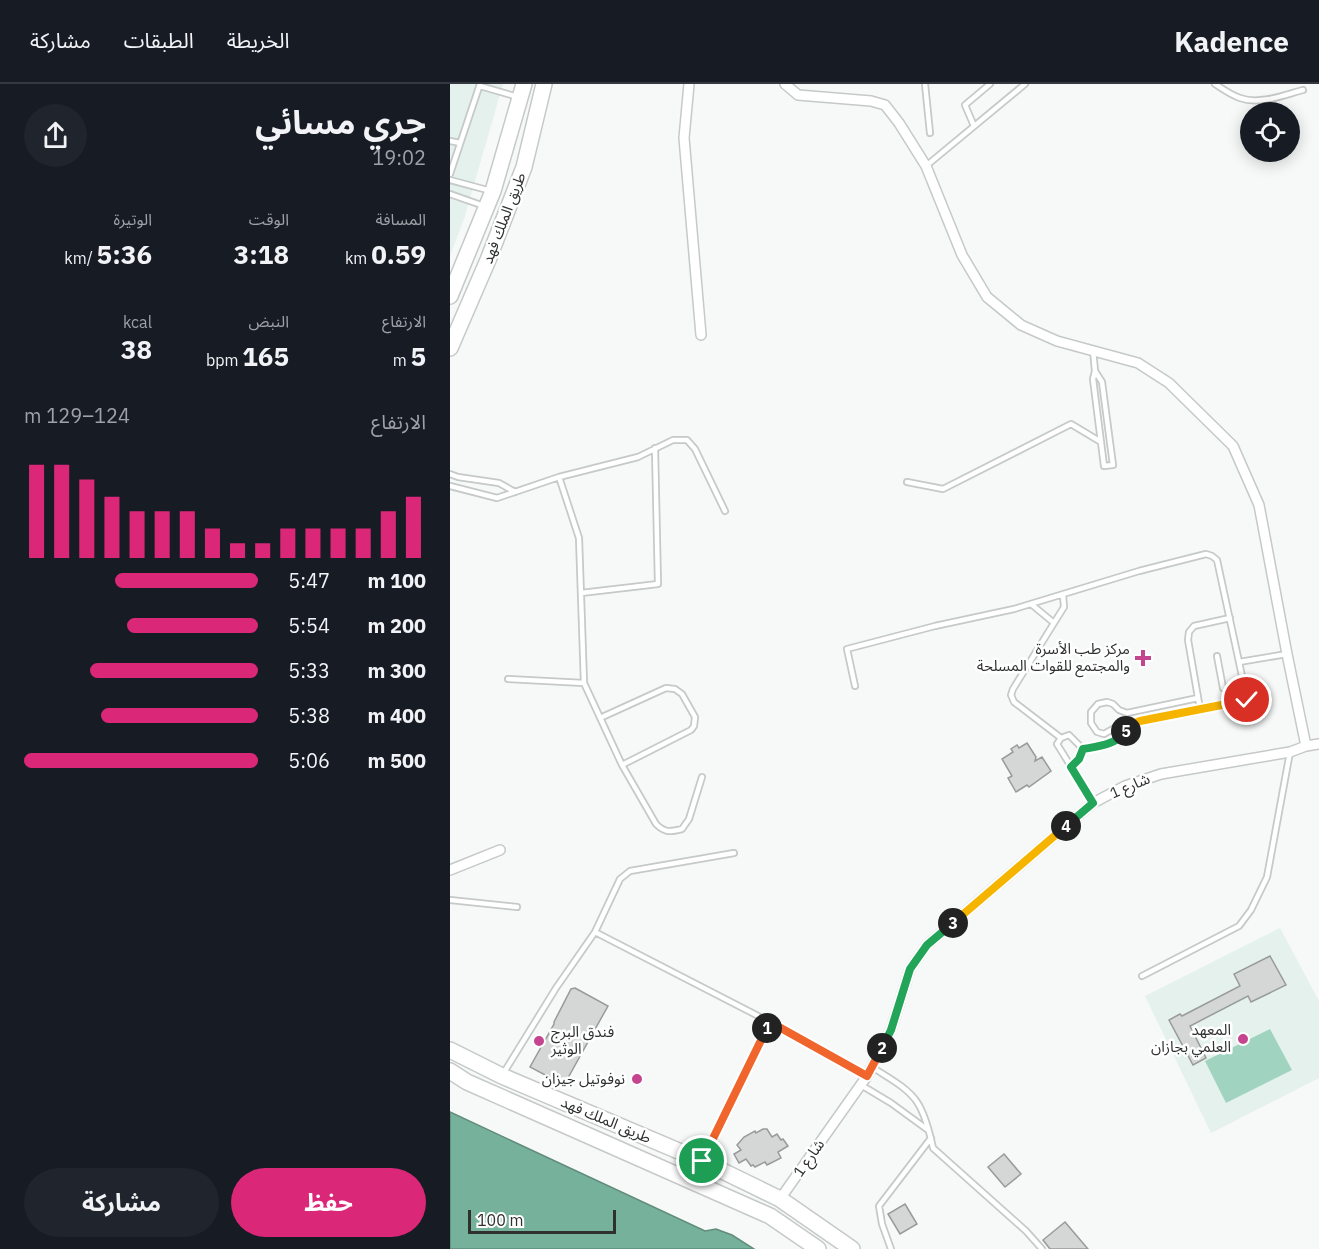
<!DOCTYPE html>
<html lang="ar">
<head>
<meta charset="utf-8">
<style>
	body { margin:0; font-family:"IBM Plex Sans","Noto Sans Arabic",sans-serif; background:#20242c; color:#f1f3f6; direction:rtl; height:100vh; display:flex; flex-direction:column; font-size:22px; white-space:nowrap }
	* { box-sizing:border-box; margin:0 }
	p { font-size:20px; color:#9ea1a6 }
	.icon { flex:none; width:33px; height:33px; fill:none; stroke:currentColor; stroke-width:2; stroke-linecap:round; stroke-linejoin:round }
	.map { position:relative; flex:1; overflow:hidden; direction:ltr }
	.sheet { display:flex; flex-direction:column; background:#171b24; width:450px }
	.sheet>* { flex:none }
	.controls { position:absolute; left:790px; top:18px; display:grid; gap:12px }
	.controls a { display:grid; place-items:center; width:60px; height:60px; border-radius:50%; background:#171b24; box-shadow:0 3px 15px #0003; font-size:30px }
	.scale { position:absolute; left:18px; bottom:15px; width:148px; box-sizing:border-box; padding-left:6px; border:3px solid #2f3030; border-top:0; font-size:16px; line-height:21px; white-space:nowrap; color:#2f3030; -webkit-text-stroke:4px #fff; paint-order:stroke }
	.pin { position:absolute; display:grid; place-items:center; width:51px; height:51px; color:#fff; margin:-26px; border:3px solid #fff; border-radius:50%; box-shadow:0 2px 6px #0007 }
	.km { position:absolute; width:30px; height:30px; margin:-15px; border-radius:50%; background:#222; color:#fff; font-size:16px; line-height:30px; text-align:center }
	.round { display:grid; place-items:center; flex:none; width:63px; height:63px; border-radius:32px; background:#20242c }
	.summary { display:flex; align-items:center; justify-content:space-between; height:102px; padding:0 24px }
	h1 { font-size:33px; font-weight:700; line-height:45px }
	.stats { display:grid; grid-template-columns:repeat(3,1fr); gap:9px; height:102px; padding:6px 24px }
	.stats div { display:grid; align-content:center }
	.stats b { font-size:26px; font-weight:700 }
	.stats small { font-size:16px; font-weight:400 }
	.stats p { font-size:16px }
	.chart { height:168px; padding:12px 24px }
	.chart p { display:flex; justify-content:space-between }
	.chart svg { width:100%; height:108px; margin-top:6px; stroke:#db2777; stroke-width:6 }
	.primary-button { display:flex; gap:12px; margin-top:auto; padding:12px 24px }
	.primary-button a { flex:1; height:69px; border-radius:36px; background:#db2777; color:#fff; font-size:24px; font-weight:700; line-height:69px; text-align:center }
	.primary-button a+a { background:#20242c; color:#f1f3f6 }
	ul { padding:0 24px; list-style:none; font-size:20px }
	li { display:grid; grid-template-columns:96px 72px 1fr; align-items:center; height:45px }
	li i { height:15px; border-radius:8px; background:#db2777 }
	header { display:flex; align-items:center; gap:36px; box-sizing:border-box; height:84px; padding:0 30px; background:#171b24; border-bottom:2px solid #363941 }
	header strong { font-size:28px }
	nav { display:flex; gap:33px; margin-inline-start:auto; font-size:21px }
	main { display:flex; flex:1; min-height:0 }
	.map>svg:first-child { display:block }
</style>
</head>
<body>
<header>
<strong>Kadence</strong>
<nav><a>الخريطة</a><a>الطبقات</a><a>مشاركة</a></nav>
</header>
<main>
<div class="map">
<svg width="869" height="1165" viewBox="0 0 869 1165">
	<rect width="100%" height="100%" fill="#f6f9f8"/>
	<path fill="#e5f1ec" d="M0,0H53L14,135L0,172Z
		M830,844L869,917V994L761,1049L695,912Z"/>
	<path fill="#a0d4c0" d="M820,945L842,986L776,1019L755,977Z"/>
	<path fill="#76b29b" stroke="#618b7b" stroke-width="1.5" d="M0,1028L255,1147L266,1145L282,1151L304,1165H0Z"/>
	<path fill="#d4d7d6" stroke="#989b9a" stroke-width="1.5" d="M577,659L586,673L585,677L592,673L601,687L579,703L577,701L566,708L558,694L562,692L552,675L563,668L561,665L567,661L569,664Z
		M820,872L836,901L801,918L798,912L740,942L756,974L743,981L719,936L730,930L732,932L790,902L784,890Z
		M125,904L158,922L114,1001L80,983L104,940V938L121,905Z
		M313,1045H317L322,1053L327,1050L331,1056L333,1055L338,1062L328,1068L331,1074L317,1081L315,1078L305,1083L303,1081L301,1082L296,1075L289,1079L284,1070L291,1066L287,1061L294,1053L305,1047L306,1049Z
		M554,1070L571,1090L555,1103L538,1083Z
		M455,1120L467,1140L450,1150L438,1130Z
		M615,1138L638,1165H600L593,1156Z"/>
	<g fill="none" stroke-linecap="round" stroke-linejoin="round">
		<g stroke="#c5c9c7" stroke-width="8">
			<path id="service" d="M475,0L480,49
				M765,0C773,5 781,11 790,14C810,21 834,11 853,6
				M30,2L68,13
				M524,42L515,21L540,0
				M0,57L10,59
				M476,82L575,0
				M0,90L30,0
				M0,96L41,107
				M0,110L34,122
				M643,266L645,287L652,298L663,381L654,382L643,295L645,287
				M0,390L8,393L49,399L65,408
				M457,398L493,405L621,340L651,358
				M0,402L47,414L109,393L188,373L223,356H237L245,365L275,427
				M131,509L208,500L205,364
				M581,520L604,539L563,605L561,611L564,618L611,654
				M604,539L614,523L613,511
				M767,572L773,604
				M58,595L134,599L129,454L109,393
				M134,599L172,681L206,740C215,749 220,748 232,745L239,735L252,693
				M405,602L397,565L485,542L564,525L689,487L756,470L762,472L767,476L789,578
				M797,616L789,578L837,570
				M750,625L738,556L739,548L744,542L780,534
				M150,634L216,604L225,605L232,610L245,633L244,642L241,646L172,681
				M683,640L675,638L654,650L647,648L641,639V628L648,620L657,618L663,620L669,626L677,629L748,614
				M611,654L607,660L643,718
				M611,654L619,651L633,665
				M621,683L629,675L633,665C645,663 662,661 671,653C678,646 681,641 690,637L818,612
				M0,816L67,823
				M145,848L320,938L417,992
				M692,892L789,842L801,826L817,793L840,668
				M422,983C437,993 457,1003 467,1018C475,1030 480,1050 483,1064L576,1147L592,1165
				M53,990L106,904L145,848L170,795L180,787L284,769
				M411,1001L441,1019L478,1046
				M253,1076L320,938
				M441,1165L432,1140L429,1122L481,1054"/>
		</g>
		<g stroke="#c5c9c7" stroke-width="12">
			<path id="minor" d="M239,0L234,54L251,251
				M335,0L348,11L421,17L435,21L449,39L476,82L512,171L537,213L571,241L607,257L688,279L719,299L783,362L809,421L837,570L856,662
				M0,786L50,766
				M330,1115L417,992L441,946L460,885L477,861L643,719L675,702L711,690L840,668L856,662L869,660"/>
		</g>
		<g stroke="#c5c9c7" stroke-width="18">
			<path id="primary" d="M0,212L43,107L74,0
				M0,264L38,176L74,83L94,0
				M0,966L52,992L252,1077L330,1115L402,1165
				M0,987L17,998L320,1132L368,1165"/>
		</g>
		<use href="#service" stroke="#fff" stroke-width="4.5"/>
		<use href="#minor" stroke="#fff" stroke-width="9"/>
		<use href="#primary" stroke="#fff" stroke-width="15"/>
	</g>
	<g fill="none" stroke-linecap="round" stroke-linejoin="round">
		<g stroke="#fff" stroke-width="12">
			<path id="split-1" d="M252,1077L317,944"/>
		</g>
		<g stroke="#fff" stroke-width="12">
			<path id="split-2" d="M317,944L320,938L417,992L432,964"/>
		</g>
		<g stroke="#fff" stroke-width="12">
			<path id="split-3" d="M432,964L441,946L460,885L477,861L503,839"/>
		</g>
		<g stroke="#fff" stroke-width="12">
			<path id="split-4" d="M503,839L616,742"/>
		</g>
		<g stroke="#fff" stroke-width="12">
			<path id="split-5" d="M616,742L643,719L621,683L629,675L633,665C650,662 665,661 676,647"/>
		</g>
		<g stroke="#fff" stroke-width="12">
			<path id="split-6" d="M676,647L683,640L690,637L797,616"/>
		</g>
		<use href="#split-1" stroke="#f0652b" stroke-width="8"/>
		<use href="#split-2" stroke="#f0652b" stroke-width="8"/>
		<use href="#split-3" stroke="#22a559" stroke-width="8"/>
		<use href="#split-4" stroke="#f5b400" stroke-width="8"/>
		<use href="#split-5" stroke="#22a559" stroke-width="8"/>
		<use href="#split-6" stroke="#f5b400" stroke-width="8"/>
	</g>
	<g fill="#c5448e" stroke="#fff" stroke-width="2">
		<path d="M690 565h6v6h6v6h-6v6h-6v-6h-6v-6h6z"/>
		<circle cx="793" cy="955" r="6"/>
		<circle cx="89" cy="957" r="6"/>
		<circle cx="187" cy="995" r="6"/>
	</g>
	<g text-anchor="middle" stroke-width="5" stroke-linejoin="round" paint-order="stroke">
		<g font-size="15" fill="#2f3030" stroke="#fff">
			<text transform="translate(54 134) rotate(-69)" y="5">طريق الملك فهد</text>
			<text transform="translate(680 702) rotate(-23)" y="5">شارع 1</text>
			<text transform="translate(156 1036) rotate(23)" y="5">طريق الملك فهد</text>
			<text transform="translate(359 1074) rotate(-55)" y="5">شارع 1</text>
		</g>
		<g font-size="15" fill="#2f3030" stroke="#fff" text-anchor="end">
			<text x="680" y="570">مركز طب الأسرة<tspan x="680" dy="17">والمجتمع للقوات المسلحة</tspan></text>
			<text x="781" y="951">المعهد<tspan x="781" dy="17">العلمي بجازان</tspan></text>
			<text x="101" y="953" text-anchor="start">فندق البرج<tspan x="101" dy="17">الوثير</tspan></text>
			<text x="175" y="1000">نوفوتيل جيزان</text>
		</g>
	</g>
</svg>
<div class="controls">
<a><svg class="icon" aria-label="locate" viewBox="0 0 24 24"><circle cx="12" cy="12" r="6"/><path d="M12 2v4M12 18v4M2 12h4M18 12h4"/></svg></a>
</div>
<div class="scale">100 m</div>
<div class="pin" style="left:252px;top:1077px;background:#1e9e55"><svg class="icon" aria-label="arrive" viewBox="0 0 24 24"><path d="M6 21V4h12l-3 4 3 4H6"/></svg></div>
<div class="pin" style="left:797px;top:616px;background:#d93025"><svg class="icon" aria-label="check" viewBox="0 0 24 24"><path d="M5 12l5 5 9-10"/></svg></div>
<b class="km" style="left:317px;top:944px">1</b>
<b class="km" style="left:432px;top:964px">2</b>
<b class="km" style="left:503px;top:839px">3</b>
<b class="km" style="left:616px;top:742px">4</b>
<b class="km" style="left:676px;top:647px">5</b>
</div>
<section class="sheet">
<div class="summary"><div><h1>جري مسائي</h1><p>19:02</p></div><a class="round"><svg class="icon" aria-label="share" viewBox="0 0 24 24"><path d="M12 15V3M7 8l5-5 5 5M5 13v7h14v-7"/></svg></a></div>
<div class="stats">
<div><p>المسافة</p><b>0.59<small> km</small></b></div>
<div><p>الوقت</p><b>3:18</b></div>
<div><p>الوتيرة</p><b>5:36<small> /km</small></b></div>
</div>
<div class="stats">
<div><p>الارتفاع</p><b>5<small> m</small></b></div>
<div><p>النبض</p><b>165<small> bpm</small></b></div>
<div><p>kcal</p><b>38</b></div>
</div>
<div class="chart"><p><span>الارتفاع</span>124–129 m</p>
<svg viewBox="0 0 160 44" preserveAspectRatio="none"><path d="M5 44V6M15 44V6M25 44V12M35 44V19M45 44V25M55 44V25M65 44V25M75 44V32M85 44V38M95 44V38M105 44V32M115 44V32M125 44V32M135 44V32M145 44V25M155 44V19"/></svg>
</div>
<ul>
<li><b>100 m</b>5:47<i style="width:61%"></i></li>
<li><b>200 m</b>5:54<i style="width:56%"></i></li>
<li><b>300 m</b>5:33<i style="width:72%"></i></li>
<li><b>400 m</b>5:38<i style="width:67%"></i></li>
<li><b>500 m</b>5:06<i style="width:100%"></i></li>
</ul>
<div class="primary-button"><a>حفظ</a><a>مشاركة</a></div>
</section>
</main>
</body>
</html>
